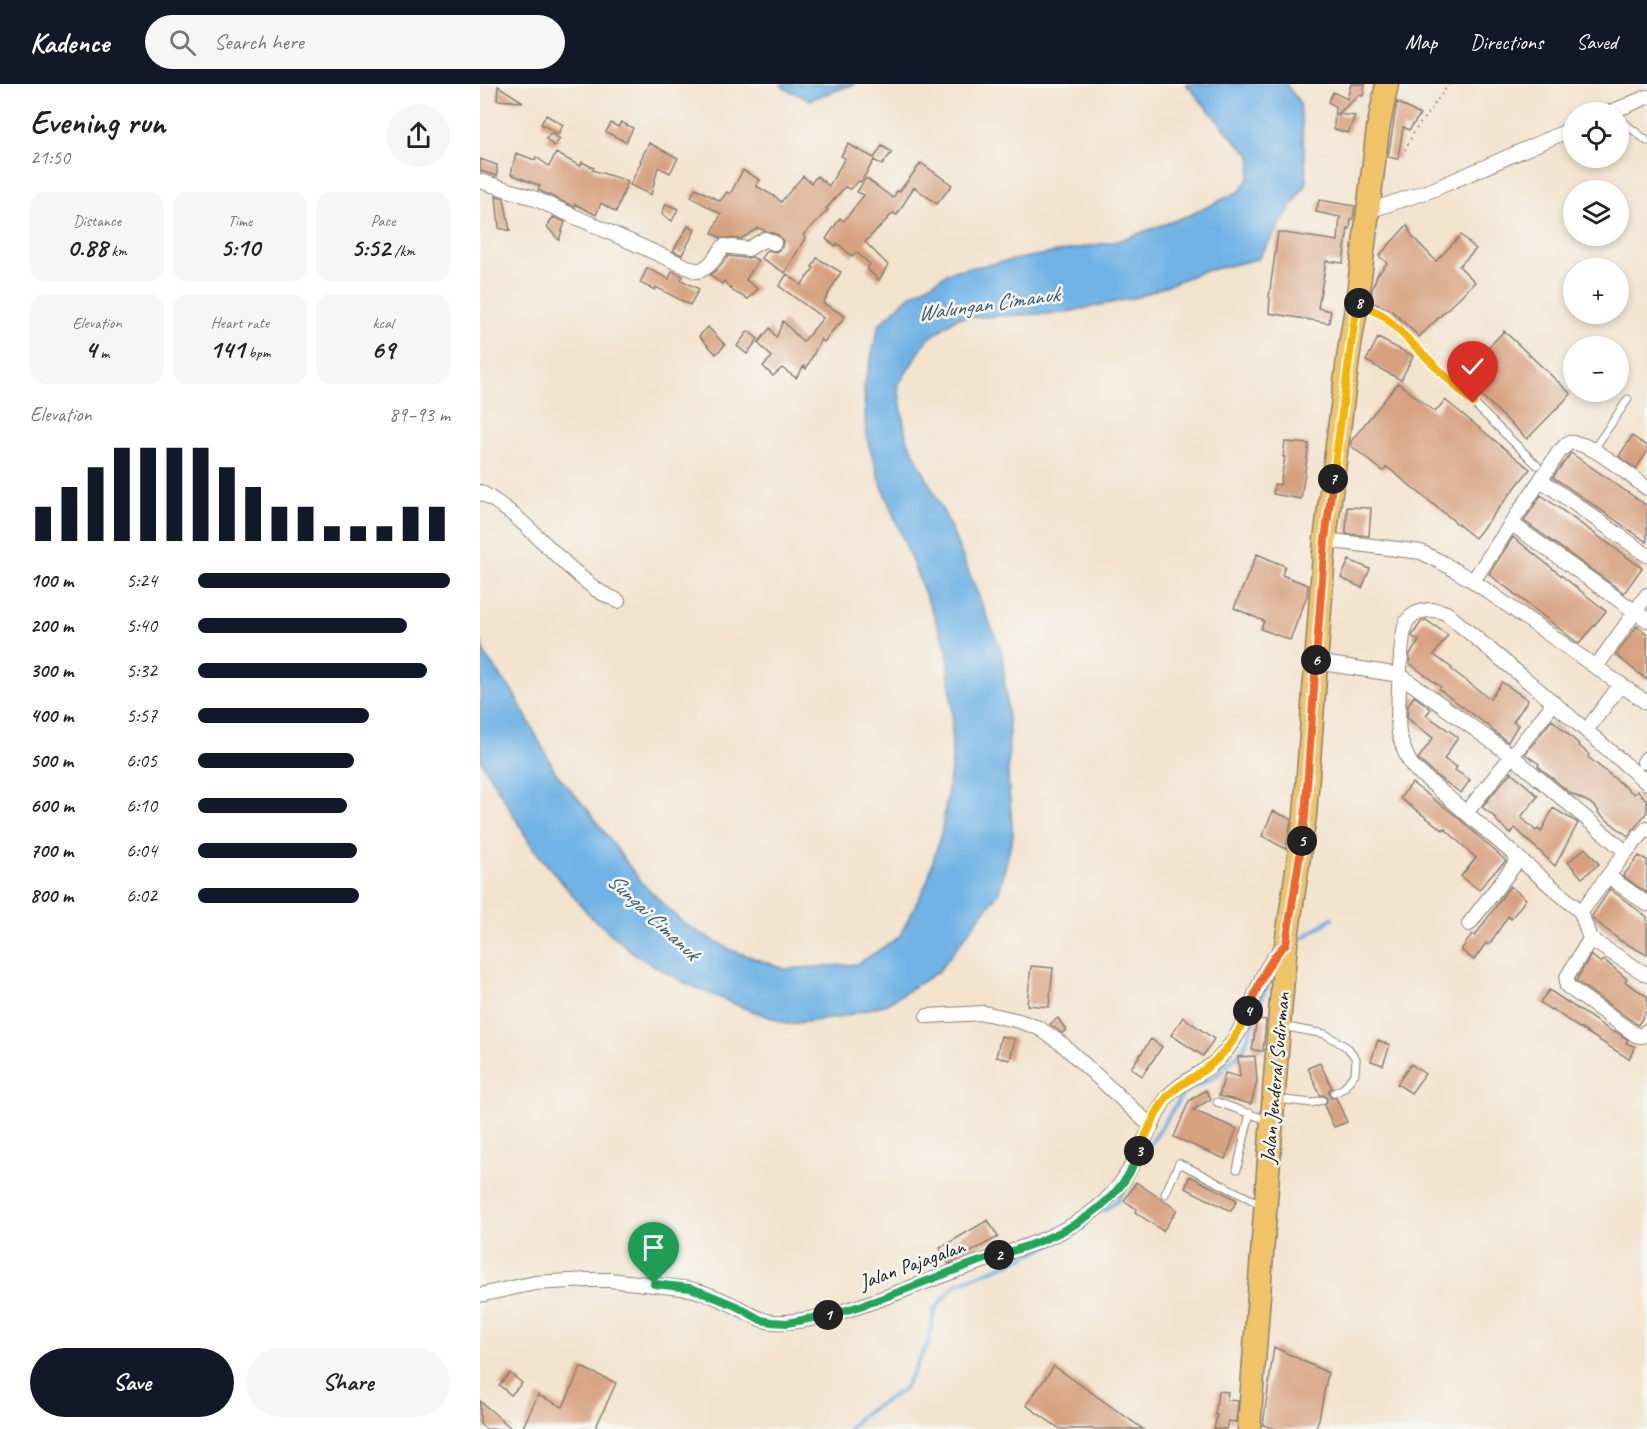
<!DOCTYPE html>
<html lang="en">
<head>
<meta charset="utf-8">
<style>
	body { margin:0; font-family:Caveat,sans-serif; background:#f6f6f6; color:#222; height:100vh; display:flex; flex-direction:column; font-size:22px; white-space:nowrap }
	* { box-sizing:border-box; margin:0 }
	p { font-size:20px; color:#767676 }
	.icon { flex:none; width:33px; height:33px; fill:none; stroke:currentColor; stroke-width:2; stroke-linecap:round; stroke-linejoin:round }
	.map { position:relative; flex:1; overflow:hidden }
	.panel { display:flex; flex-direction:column; background:#fff; width:480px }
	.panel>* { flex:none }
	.tools { position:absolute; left:1083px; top:18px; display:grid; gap:12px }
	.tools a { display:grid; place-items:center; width:66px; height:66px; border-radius:50%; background:#fff; box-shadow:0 3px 9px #0003; font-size:30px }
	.pin { position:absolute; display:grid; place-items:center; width:51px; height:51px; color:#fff; margin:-62px -26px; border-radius:50% 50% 50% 0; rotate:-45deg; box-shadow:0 0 6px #0007 }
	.pin .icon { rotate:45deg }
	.km { position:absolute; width:30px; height:30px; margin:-15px; border-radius:50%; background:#222; color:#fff; font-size:16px; line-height:30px; text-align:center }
	.round { display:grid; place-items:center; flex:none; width:63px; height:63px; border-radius:32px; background:#f6f6f6 }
	.headline { display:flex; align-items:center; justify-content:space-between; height:102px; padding:0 30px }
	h1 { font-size:33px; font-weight:700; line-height:45px }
	.stats { display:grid; grid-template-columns:repeat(3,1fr); gap:9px; height:102px; padding:6px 30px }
	.stats div { display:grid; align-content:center; border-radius:15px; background:#f6f6f6; text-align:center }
	.stats b { font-size:26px; font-weight:700 }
	.stats small { font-size:16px; font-weight:400 }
	.stats p { font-size:16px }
	.chart { height:168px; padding:12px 30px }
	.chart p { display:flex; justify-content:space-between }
	.chart svg { width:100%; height:108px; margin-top:6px; stroke:#111827; stroke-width:6 }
	.button { display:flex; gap:12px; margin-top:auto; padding:12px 30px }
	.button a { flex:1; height:69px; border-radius:36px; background:#111827; color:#fff; font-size:24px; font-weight:700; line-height:69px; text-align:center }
	.button a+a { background:#f6f6f6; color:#222 }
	ul { padding:0 30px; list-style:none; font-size:20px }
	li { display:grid; grid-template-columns:96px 72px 1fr; align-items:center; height:45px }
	li i { height:15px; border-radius:8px; background:#111827 }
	header { display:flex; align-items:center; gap:36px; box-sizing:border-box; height:84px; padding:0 30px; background:#111827; color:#fff }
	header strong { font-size:28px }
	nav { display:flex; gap:33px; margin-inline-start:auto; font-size:21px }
	.search { width:420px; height:54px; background:#f6f6f6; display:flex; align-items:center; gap:15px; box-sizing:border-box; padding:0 21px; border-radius:33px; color:#767676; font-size:22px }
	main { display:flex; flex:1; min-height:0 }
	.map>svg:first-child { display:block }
</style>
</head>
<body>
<header>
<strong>Kadence</strong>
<div class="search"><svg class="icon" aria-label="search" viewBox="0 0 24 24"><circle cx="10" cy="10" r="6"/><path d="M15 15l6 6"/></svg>Search here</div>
<nav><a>Map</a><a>Directions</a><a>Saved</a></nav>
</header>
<main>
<section class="panel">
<div class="headline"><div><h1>Evening run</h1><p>21:50</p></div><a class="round"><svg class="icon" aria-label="share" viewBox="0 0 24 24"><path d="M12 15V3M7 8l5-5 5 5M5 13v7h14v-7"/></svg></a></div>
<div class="stats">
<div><p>Distance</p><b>0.88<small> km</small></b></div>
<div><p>Time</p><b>5:10</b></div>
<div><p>Pace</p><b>5:52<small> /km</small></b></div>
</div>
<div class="stats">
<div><p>Elevation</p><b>4<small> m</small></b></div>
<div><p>Heart rate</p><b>141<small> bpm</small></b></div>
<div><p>kcal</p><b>69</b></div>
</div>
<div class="chart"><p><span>Elevation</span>89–93 m</p>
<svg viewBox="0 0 160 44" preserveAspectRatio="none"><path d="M5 44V30M15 44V22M25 44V14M35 44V6M45 44V6M55 44V6M65 44V6M75 44V14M85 44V22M95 44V30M105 44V30M115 44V38M125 44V38M135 44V38M145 44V30M155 44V30"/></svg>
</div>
<ul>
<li><b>100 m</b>5:24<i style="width:100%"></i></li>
<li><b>200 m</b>5:40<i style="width:83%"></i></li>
<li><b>300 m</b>5:32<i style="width:91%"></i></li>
<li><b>400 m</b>5:57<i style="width:68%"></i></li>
<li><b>500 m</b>6:05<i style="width:62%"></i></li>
<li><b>600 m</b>6:10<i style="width:59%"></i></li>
<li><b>700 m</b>6:04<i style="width:63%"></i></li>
<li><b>800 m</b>6:02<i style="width:64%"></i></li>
</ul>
<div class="button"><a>Save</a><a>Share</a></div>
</section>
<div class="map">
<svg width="1167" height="1345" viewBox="0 0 1167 1345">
	<rect width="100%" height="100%" fill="#f6f6f2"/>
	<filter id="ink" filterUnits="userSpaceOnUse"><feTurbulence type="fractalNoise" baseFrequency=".0167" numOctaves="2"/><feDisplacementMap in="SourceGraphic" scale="12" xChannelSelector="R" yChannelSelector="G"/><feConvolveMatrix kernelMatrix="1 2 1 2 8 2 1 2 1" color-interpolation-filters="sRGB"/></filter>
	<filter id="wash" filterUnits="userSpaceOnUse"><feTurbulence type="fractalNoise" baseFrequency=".008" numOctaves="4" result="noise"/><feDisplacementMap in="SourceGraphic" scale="24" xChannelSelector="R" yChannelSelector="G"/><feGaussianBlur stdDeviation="1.35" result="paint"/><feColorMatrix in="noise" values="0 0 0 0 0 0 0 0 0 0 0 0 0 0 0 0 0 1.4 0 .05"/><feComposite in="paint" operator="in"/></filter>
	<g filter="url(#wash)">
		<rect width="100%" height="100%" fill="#f3e3cd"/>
		<path fill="#70b2e5" stroke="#466780" stroke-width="1.5" d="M301,0H375L329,16L304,4Z
			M706,0H806L820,19L827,98L778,175L721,188L658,213L583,229L477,234L447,256L418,301L426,353L467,435L522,569L529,646L528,696L533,751L519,808L459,887L407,920L357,934L308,940L262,923L207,900L157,872L111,833L53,764L0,675V555L6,573L33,608L76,689L108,726L161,798L204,840L251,866L305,885L378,880L419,853L447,798L462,746L472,678V624L467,565L403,405L386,352L384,303L399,241L427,214L472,187L638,157L712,130L760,107L770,92L771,72L751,52Z"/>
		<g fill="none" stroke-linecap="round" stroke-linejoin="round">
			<path stroke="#70b2e5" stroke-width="4" d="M823,854L852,834
				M668,1064L704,1008L735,993L764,964L783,912L793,892
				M624,1127L638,1116L646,1102
				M369,1345L382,1331L424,1305L448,1259L455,1225L476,1200L538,1176L592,1151L606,1141"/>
		</g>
		<g id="blocks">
			<path fill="#d7a17f" d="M871,0H885L883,12L879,11L858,30L875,32L868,49L854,45L855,22L848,18L853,8L867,15Z
				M18,2L43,18L17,16Z
				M917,18L940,31L929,46L923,43L918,75L908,73Z
				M66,31L83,41L78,50L61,40Z
				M141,38L153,44L146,58L126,48L131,39L138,43Z
				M71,49L80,55L74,62L66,55Z
				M169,59L198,74L190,89L178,83L171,111L150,101L161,78L160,77Z
				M368,60L394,74L402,62L412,68L402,81L394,76L381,98L379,97L370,105L365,103L346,125L348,126L323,151L325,154L305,189L281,174L287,166L296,168L302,163L303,157L298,151L278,144L261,155L241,154L232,149L241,130L211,113L216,104L240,117L247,108L250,110L263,86L280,96L276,102L296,113L301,118L323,92L331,99L337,92L349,102L365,74L361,72Z
				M36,69L55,76L56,73L69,82L76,69L100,82L102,78L114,84L112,86L148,97L136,128L121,119L116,131L95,120V123L58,106L60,102L31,90Z
				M0,75L17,81V92L0,87Z
				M441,79L472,101L457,120L434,103L417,131L413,129L385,158L408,181L399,196L387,185L390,180L376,168L372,172L357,159L356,162L346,155L360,134L364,137L384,111L377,108L386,94L413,114L417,107L419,108Z
				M16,112L24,114L30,147L19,144Z
				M839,116L875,122L873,135H871L870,145L868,144L863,179L846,177L838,224L851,227L849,239L789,229L790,214L789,213L798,148L858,157L860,133L836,128Z
				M186,120L198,125L192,137L182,130Z
				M73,133L85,138L79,156L67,143Z
				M927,141L932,152L956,177L981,151L996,165L979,182L995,198L939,253L911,226L891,218L892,206L897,191L907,179L899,172Z
				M208,142L215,146L202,171L193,167Z
				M248,172L267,174L272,173L278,176L266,196L278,205L268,215L254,208L244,197L242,200L230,191L239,184Z
				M337,174L361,188L343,219L365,232L359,241L358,240L344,258L341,255L326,285L324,282L316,294L302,284L293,292L283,282L292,273L278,259L290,244L296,254L303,237L323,258L343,234L299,202L307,190L321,201L334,184L332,183Z
				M167,184L189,195L192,187L203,192L201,196L219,205L210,221L176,203L175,206L160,199Z
				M228,243L245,261L236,270L219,252Z
				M268,247L278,255L267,270L257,262Z
				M1024,247L1091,310L1047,355L981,292Z
				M898,254L933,272L921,296L886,277Z
				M918,299L955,328L965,316L1050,385L995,454L907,383L903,387L871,362V357Z
				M1152,352L1167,362V368L1156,385L1139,372Z
				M805,358L829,360L821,415L793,410L794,400L800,401L805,373H803Z
				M1091,369L1167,422V458L1073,393Z
				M1061,411L1162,484L1144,509L1044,437Z
				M867,423L891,424L889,452L866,450Z
				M1033,453L1126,527L1099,560L1009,490Z
				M777,470L805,482L802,491L828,501L827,512L810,556L781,545L784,537L754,524Z
				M869,476L890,485L882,504L861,494Z
				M946,536L968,551L954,571L972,584L971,585L1010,615L1022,598L1048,616L1033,638L1038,641L1028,658L1012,646V645L959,605L961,603L929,579L930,570L939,557L932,552L933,550L942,537Z
				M1157,542L1167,550V596L1136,571Z
				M934,612L951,625L946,631L978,653L964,675L977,683L975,686L990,696L981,709L958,693L938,675L953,654L927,634L928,621Z
				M1072,636L1099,660L1098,661L1109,670L1108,673L1154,710L1157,707L1167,716V728L1148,752L1118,729L1119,727L1110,719L1090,709L1058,682L1059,680L1045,670Z
				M1031,688L1058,712L1041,733L1056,747L1058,745L1061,748L1073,724L1098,739L1075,782L1035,744L1030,750L1016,736L1017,735L1002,723Z
				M932,699L975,731L1026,777L1010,792L999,806L981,792L996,774L964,744L963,746L920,714Z
				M793,727L811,735L806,765L782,752Z
				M1105,764L1119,780L1102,794L1088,778Z
				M1159,772L1167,776V809L1143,792Z
				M1030,802L1046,815L1031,835L1028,832L1009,861L1006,859L994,876L981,866L992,850L995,852Z
				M1130,805L1167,833V871L1141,857L1113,835L1112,832Z
				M1111,871L1121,879L1124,876L1147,895L1145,898L1167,912V926L1158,941L1096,897Z
				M551,882L573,884L569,923L547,921Z
				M1069,906L1134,949L1135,947L1148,956L1146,959L1155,963L1149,975L1095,941L1072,925L1071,926L1060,918Z
				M703,933L734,955L723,972L691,951Z
				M578,934L586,946L582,949L570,940Z
				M777,935L786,936L783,967L772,966Z
				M521,952L535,955L530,976L516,973Z
				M671,955L682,963L662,992L651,984Z
				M898,956L910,961L903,981L891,977Z
				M775,972L777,998L771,1020L739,1012L745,989L760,993L758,973Z
				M840,979L852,1004L849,1006V1011L851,1014H856L867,1038L854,1043L844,1021L847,1018V1014L844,1011H840L828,984Z
				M931,980L945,990L931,1009L917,1000Z
				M726,1006L731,1015L713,1026L757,1045L745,1075L694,1053L709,1017Z
				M710,1092L757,1116L751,1127L705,1104Z
				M656,1098L697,1126L683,1147L655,1128L657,1125L644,1117Z
				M508,1136L518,1153L469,1180L460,1164Z
				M794,1263L848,1289L839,1335L835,1345H797L783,1341Z
				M574,1282L663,1345H580L546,1321Z
				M101,1283L136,1299L115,1345H42L58,1311L83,1323Z
				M30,1289L42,1299L31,1311L19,1301Z
				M738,1307L748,1308L747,1316L758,1317L756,1338L748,1337L746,1345H734L737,1331H735Z
				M0,1317L32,1345H6L0,1340Z"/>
		</g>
	</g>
	<g filter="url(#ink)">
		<use href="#blocks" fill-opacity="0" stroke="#888074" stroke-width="1.5"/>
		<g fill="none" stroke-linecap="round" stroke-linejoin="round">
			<g stroke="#888074" stroke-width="9">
				<path id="lane" d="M1138,34L1167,57
					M879,219L894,225L904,232L1057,381
					M1114,365L1148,315
					M801,942L845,950L868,964L876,975L875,989L864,1004L854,1009
					M796,1015L832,1019L842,1016
					M737,1018L787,1036
					M757,1085L770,1029
					M685,1110L699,1079L782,1121"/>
			</g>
			<g stroke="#888074" stroke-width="16">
				<path id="street" d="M1131,28L1167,13
					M0,97L51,113L216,187C230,186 236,171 244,162L268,165L285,155L294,159
					M888,127L952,106L1094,44
					M1061,396L1167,471
					M0,408C45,432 76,477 117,506C123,510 131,513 138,517
					M1032,440L1167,536
					M845,456L941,468L963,479L993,497L1167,619
					M993,497L1079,368L1088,359C1109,355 1149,392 1167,404
					M836,578L920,591L1032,672L1146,768
					M1116,583L1167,511
					M1112,639L1141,600
					M1164,678L1167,674
					M1167,699L1074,619L966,529C954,524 935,525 927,537C920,547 917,636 919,649C922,662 926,674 934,684L1101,828L1110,855L1167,891
					M986,729L1074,619
					M1128,792L1167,820
					M1101,828L1146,768L1167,744
					M989,840L1039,775
					M1110,855L1087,893V902L1156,951L1162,952L1167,947
					M447,932L504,929L539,937L559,944L582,960L671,1042
					M0,1211L55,1199L108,1196H130L210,1205C226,1209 242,1215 257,1223C269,1229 279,1237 294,1238C306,1239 318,1237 330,1235C379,1226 425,1205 472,1188C521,1169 574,1159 616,1125C646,1101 655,1075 671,1043C676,1032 681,1020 689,1011C704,995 729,988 743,970C750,962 756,953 761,944C775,916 781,883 805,861"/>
			</g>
			<g stroke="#888074" stroke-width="25">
				<path id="primary" d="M769,1345L799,941L806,860L825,732L845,456L869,267L877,218L898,45L907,0"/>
			</g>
			<path stroke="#888074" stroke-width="2" stroke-dasharray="1.5 4.5" stroke-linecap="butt" d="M925,66L934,48L969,0"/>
			<use href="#lane" stroke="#fff" stroke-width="7"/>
			<use href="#street" stroke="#fff" stroke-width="14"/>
			<use href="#primary" stroke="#f1c369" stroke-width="22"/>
		</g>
	</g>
	<g fill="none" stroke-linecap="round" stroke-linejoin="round" filter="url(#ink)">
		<g stroke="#fff" stroke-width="12">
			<path id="split-1" d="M174,1200L210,1204L222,1208L256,1222L281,1236L292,1238L307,1239L348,1231"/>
		</g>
		<g stroke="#fff" stroke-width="12">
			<path id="split-2" d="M348,1231C407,1217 461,1188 519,1171"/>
		</g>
		<g stroke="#fff" stroke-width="12">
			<path id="split-3" d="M519,1171C568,1157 623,1134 650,1088C653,1081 656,1074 659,1067"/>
		</g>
		<g stroke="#fff" stroke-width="12">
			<path id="split-4" d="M659,1067C667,1049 675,1028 687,1013C696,1002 710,996 721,988C745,971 757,954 768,927"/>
		</g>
		<g stroke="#fff" stroke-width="12">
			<path id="split-5" d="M768,927C778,903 786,878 806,860L822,757"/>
		</g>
		<g stroke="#fff" stroke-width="12">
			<path id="split-6" d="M822,757L825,732L836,576"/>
		</g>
		<g stroke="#fff" stroke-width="12">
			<path id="split-7" d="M836,576L845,456L853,395"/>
		</g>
		<g stroke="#fff" stroke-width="12">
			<path id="split-8" d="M853,395L877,218L879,219"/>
		</g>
		<g stroke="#fff" stroke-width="12">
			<path id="split-9" d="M879,219L904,232L993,319"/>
		</g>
		<use href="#split-1" stroke="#22a559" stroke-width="8"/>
		<use href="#split-2" stroke="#22a559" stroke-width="8"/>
		<use href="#split-3" stroke="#22a559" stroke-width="8"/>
		<use href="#split-4" stroke="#f5b400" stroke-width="8"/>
		<use href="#split-5" stroke="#f0652b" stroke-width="8"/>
		<use href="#split-6" stroke="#f0652b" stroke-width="8"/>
		<use href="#split-7" stroke="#f0652b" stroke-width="8"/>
		<use href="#split-8" stroke="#f5b400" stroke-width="8"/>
		<use href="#split-9" stroke="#f5b400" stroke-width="8"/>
	</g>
	<g text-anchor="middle" stroke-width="5" stroke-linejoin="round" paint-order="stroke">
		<g font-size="21" fill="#1c1c1c" stroke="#f6f6f2">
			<text transform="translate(795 994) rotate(-85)" y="7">Jalan Jenderal Sudirman</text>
			<text transform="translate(432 1180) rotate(-20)" y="7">Jalan Pajagalan</text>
		</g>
		<g font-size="22" font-style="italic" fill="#3e586c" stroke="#f6f6f2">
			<text transform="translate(508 219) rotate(-8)" y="8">Walungan Cimanuk</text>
			<text transform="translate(174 832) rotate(43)" y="8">Sungai Cimanuk</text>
		</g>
	</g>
</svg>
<div class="tools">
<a><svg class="icon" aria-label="locate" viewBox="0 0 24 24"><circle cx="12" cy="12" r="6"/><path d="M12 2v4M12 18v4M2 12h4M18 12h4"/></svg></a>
<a><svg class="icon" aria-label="layers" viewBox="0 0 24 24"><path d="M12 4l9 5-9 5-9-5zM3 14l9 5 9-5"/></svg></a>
<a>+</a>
<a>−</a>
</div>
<div class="pin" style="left:174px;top:1200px;background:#1e9e55"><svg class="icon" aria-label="arrive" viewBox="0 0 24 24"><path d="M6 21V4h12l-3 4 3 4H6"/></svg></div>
<div class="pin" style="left:993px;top:319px;background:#d93025"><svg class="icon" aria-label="check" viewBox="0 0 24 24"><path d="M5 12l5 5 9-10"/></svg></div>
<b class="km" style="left:348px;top:1231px">1</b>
<b class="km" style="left:519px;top:1171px">2</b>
<b class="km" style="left:659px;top:1067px">3</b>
<b class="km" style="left:768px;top:927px">4</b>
<b class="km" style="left:822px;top:757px">5</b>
<b class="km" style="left:836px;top:576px">6</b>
<b class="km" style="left:853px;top:395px">7</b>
<b class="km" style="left:879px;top:219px">8</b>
</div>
</main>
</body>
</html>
